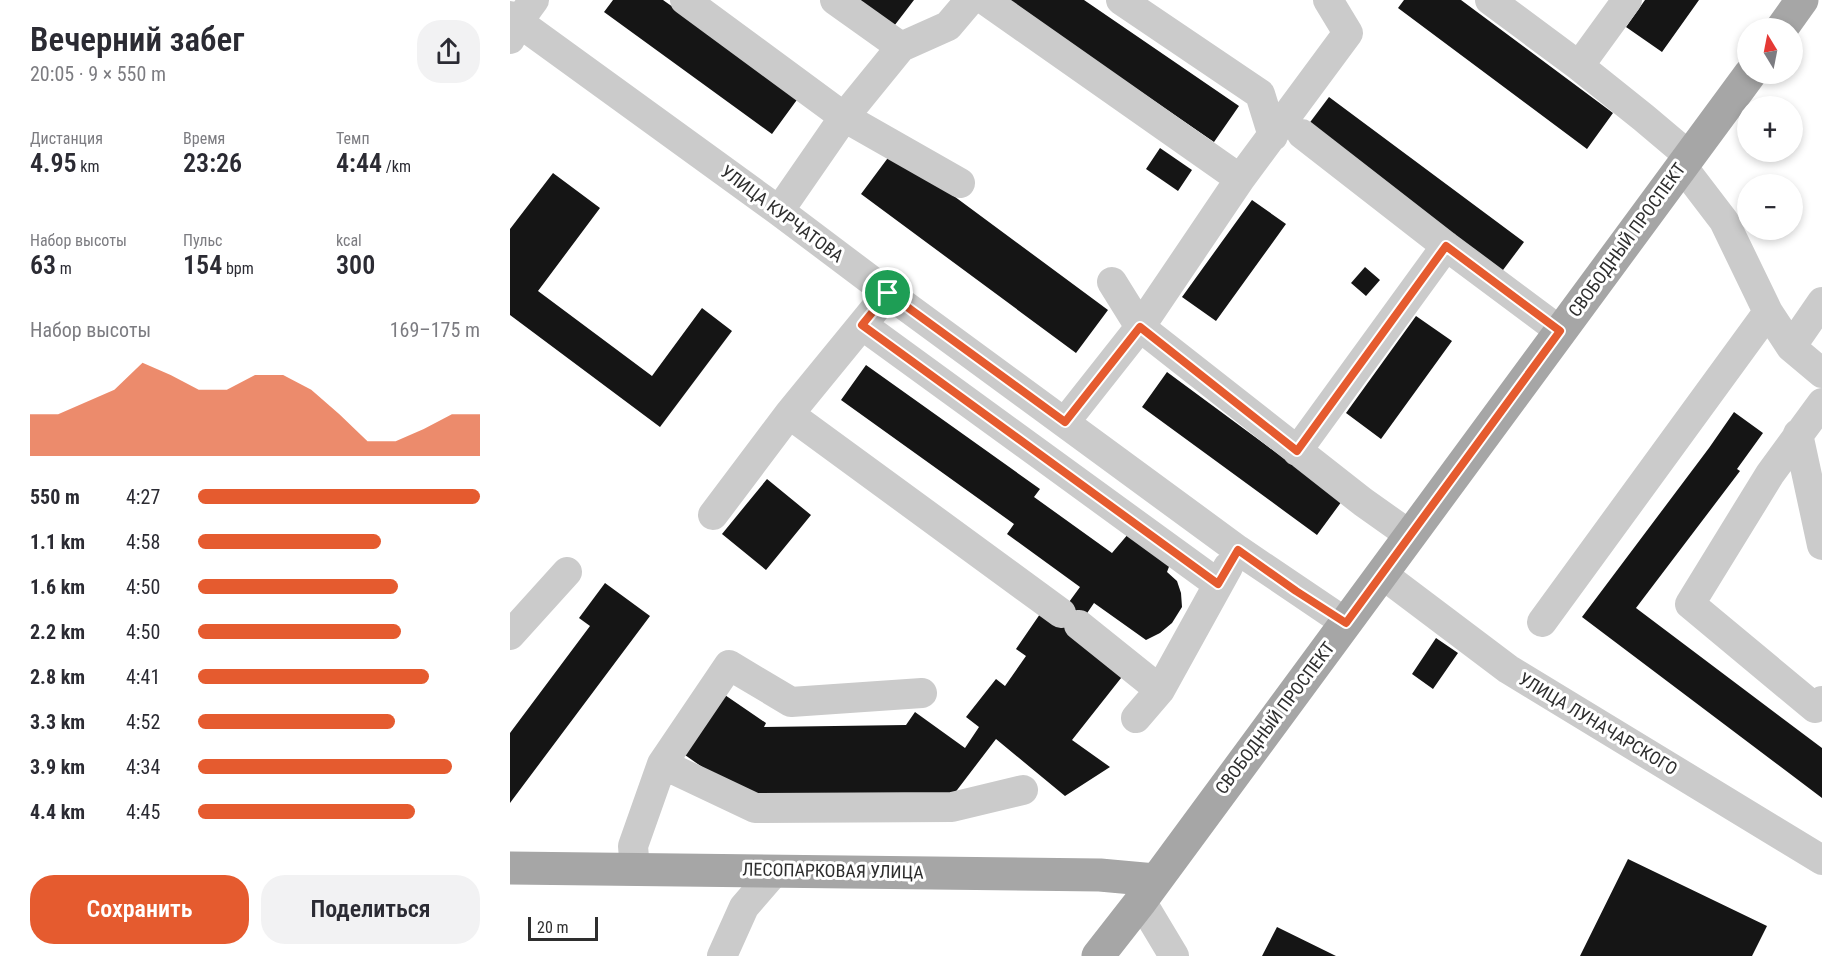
<!DOCTYPE html>
<html lang="ru">
<head>
<meta charset="utf-8">
<style>
	body { margin:0; font-family:"Roboto Condensed",sans-serif; background:#f2f2f3; color:#2b2b33; height:100vh; display:flex; flex-direction:column; font-size:22px; white-space:nowrap }
	* { box-sizing:border-box; margin:0 }
	p { font-size:20px; color:#7c7c81 }
	.icon { flex:none; width:33px; height:33px; fill:none; stroke:currentColor; stroke-width:2; stroke-linecap:round; stroke-linejoin:round }
	.map { position:relative; flex:1; overflow:hidden }
	.drawer { display:flex; flex-direction:column; background:#fff; width:510px }
	.drawer>* { flex:none }
	.needle { width:39px; rotate:350deg }
	.tools { position:absolute; left:1227px; top:18px; display:grid; gap:12px }
	.tools a { display:grid; place-items:center; width:66px; height:66px; border-radius:50%; background:#fff; box-shadow:0 3px 9px #0003; font-size:30px }
	.scale { position:absolute; left:18px; bottom:15px; width:70px; box-sizing:border-box; padding-left:6px; border:3px solid #2e2e2e; border-top:0; font-size:16px; line-height:21px; white-space:nowrap; color:#2e2e2e; -webkit-text-stroke:4px #fff; paint-order:stroke }
	.pin { position:absolute; display:grid; place-items:center; width:51px; height:51px; color:#fff; margin:-26px; border:3px solid #fff; border-radius:50%; box-shadow:0 2px 6px #0007 }
	.round { display:grid; place-items:center; flex:none; width:63px; height:63px; border-radius:24px; background:#f2f2f3 }
	.headline { display:flex; align-items:center; justify-content:space-between; height:102px; padding:0 30px }
	h1 { font-size:33px; font-weight:600; line-height:45px }
	.stats { display:grid; grid-template-columns:repeat(3,1fr); gap:9px; height:102px; padding:6px 30px }
	.stats div { display:grid; align-content:center }
	.stats b { font-size:26px; font-weight:600 }
	.stats small { font-size:16px; font-weight:400 }
	.stats p { font-size:16px }
	.chart { height:168px; padding:12px 30px }
	.chart p { display:flex; justify-content:space-between }
	.chart svg { width:100%; height:108px; margin-top:6px; fill:#e55b2f; opacity:.7 }
	.primary-button { display:flex; gap:12px; margin-top:auto; padding:12px 30px }
	.primary-button a { flex:1; height:69px; border-radius:24px; background:#e55b2f; color:#fff; font-size:24px; font-weight:600; line-height:69px; text-align:center }
	.primary-button a+a { background:#f2f2f3; color:#2b2b33 }
	ul { padding:0 30px; list-style:none; font-size:20px }
	li { display:grid; grid-template-columns:96px 72px 1fr; align-items:center; height:45px }
	li i { height:15px; border-radius:8px; background:#e55b2f }
	main { display:flex; flex:1; min-height:0 }
	.map>svg:first-child { display:block }
</style>
</head>
<body>
<main>
<section class="drawer">
<div class="headline"><div><h1>Вечерний забег</h1><p>20:05 · 9 × 550 m</p></div><a class="round"><svg class="icon" aria-label="share" viewBox="0 0 24 24"><path d="M12 15V3M7 8l5-5 5 5M5 13v7h14v-7"/></svg></a></div>
<div class="stats">
<div><p>Дистанция</p><b>4.95<small> km</small></b></div>
<div><p>Время</p><b>23:26</b></div>
<div><p>Темп</p><b>4:44<small> /km</small></b></div>
</div>
<div class="stats">
<div><p>Набор высоты</p><b>63<small> m</small></b></div>
<div><p>Пульс</p><b>154<small> bpm</small></b></div>
<div><p>kcal</p><b>300</b></div>
</div>
<div class="chart"><p><span>Набор высоты</span>169–175 m</p>
<svg viewBox="0 0 160 44" preserveAspectRatio="none"><path d="M0 44V27L10 27L20 22L30 17L40 6L50 11L60 17L70 17L80 11L90 11L100 17L110 27L120 38L130 38L140 33L150 27L160 27V44z"/></svg>
</div>
<ul>
<li><b>550 m</b>4:27<i style="width:100%"></i></li>
<li><b>1.1 km</b>4:58<i style="width:65%"></i></li>
<li><b>1.6 km</b>4:50<i style="width:71%"></i></li>
<li><b>2.2 km</b>4:50<i style="width:72%"></i></li>
<li><b>2.8 km</b>4:41<i style="width:82%"></i></li>
<li><b>3.3 km</b>4:52<i style="width:70%"></i></li>
<li><b>3.9 km</b>4:34<i style="width:90%"></i></li>
<li><b>4.4 km</b>4:45<i style="width:77%"></i></li>
</ul>
<div class="primary-button"><a>Сохранить</a><a>Поделиться</a></div>
</section>
<div class="map">
<svg width="1312" height="956" viewBox="0 0 1312 956">
	<rect width="100%" height="100%" fill="#fff"/>
	<path fill="#151515" d="M103,0H153L289,97L262,134L94,12Z
		M340,0H404L381,30Z
		M497,0H574L729,106L704,142Z
		M894,0H951L1103,113L1077,149L888,8Z
		M1135,0H1189L1152,52L1116,27Z
		M819,97L1014,242L990,274L795,129Z
		M650,148L682,170L668,191L636,169Z
		M383,151L598,310L566,353L351,194Z
		M43,173L90,208L28,291L142,376L192,308L222,331L150,427L0,315V229Z
		M742,200L776,224L706,321L672,297Z
		M855,267L870,280L856,296L841,283Z
		M906,316L942,341L871,439L836,413Z
		M356,365L530,489L524,497L602,553L619,533L660,564L657,572L667,581L671,593L672,607L662,623L650,633L636,640L584,603L569,625L615,673L562,740L600,767L555,796L486,739L444,794L232,795L175,755L212,693L256,723L254,727L396,725L405,712L455,748L469,727L456,717L486,679L495,686L516,656L506,649L530,614L551,613L570,587L497,534L504,524L331,400Z
		M657,372L832,501L807,535L632,407Z
		M1224,412L1253,433L1227,469L1230,471L1126,608L1312,748V798L1072,617L1199,448Z
		M257,479L301,515L256,570L212,534Z
		M95,583L140,616L0,803V733L80,626L69,618Z
		M926,638L948,653L923,689L902,674Z
		M1118,859L1257,926L1242,956H1070Z
		M767,927L826,956H752Z"/>
	<g fill="none" stroke-linecap="round" stroke-linejoin="round">
		<path stroke="#cbcbcb" stroke-width="30" d="M175,0L334,117L450,183
			M325,0L391,47
			M475,0L730,179
			M611,0L750,94L763,136
			M980,0L1069,66
			M1117,0L1069,66L1134,118L1179,156
			M0,16L269,211L394,305L728,550L836,623
			M0,39L8,22L24,0
			M792,134L936,246L1050,331
			M1172,166L1214,221L1258,312L1281,347L1312,373
			M269,211L334,117L391,47L438,26L460,0
			M602,282L630,327L853,502L901,536
			M378,293L279,414L551,613
			M352,325L708,584
			M1281,347L1312,302
			M1312,403L1260,474L1180,604L1305,708L1312,701
			M555,422L630,327L730,179L838,33L818,0
			M1288,434L1312,545
			M787,451L936,246
			M203,515L279,414
			M872,574L998,669L1312,860
			M1032,622L1258,312
			M569,625L650,690
			M0,635L57,572
			M626,718L650,690L718,567
			M152,764L245,808L442,807L513,790
			M125,870L123,846L152,764L219,665L281,702L412,693
			M631,901L664,956
			M212,956L234,907L266,870"/>
		<path stroke="#a6a6a6" stroke-width="33" d="M1272,28L1292,0
			M0,868L590,875L645,880
			M588,956L631,901L1240,74"/>
	</g>
	<g fill="none" stroke-linecap="round" stroke-linejoin="round">
		<g stroke="#fff" stroke-width="12">
			<path id="route" d="M936,246L1050,331L836,623L786,591L728,550L708,584L352,325L378,293L555,422L630,327L787,451Z"/>
		</g>
		<use href="#route" stroke="#e55b2f" stroke-width="8"/>
	</g>
	<g text-anchor="middle" stroke-width="6" stroke-linejoin="round" paint-order="stroke">
		<g font-size="18" fill="#2e2e2e" stroke="#fff">
			<text transform="translate(272 214) rotate(37)" y="6">УЛИЦА КУРЧАТОВА</text>
			<text transform="translate(1117 240) rotate(-54)" y="6">СВОБОДНЫЙ ПРОСПЕКТ</text>
			<text transform="translate(765 718) rotate(-53)" y="6">СВОБОДНЫЙ ПРОСПЕКТ</text>
			<text transform="translate(1088 724) rotate(31)" y="6">УЛИЦА ЛУНАЧАРСКОГО</text>
			<text transform="translate(323 871) rotate(1)" y="6">ЛЕСОПАРКОВАЯ УЛИЦА</text>
		</g>
	</g>
</svg>
<div class="tools">
<a><svg class="needle" viewBox="-14 -14 28 28"><path d="M0-13l5 13h-10z" fill="#e53935"/><path d="M0 13l5-13h-10z" fill="#7c7c81"/></svg></a>
<a>+</a>
<a>−</a>
</div>
<div class="scale">20 m</div>
<div class="pin" style="left:378px;top:293px;background:#1e9e55"><svg class="icon" aria-label="arrive" viewBox="0 0 24 24"><path d="M6 21V4h12l-3 4 3 4H6"/></svg></div>
</div>
</main>
</body>
</html>
